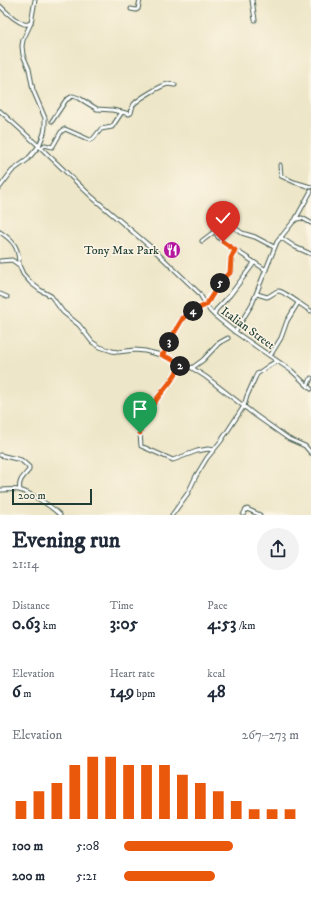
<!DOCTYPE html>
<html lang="en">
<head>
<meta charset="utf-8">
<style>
	body { margin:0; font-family:"IM FELL DW Pica",serif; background:#f2f2f3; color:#1f2937; height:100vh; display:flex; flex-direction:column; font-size:15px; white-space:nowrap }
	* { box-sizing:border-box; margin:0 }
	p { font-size:13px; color:#747a83 }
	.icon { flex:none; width:22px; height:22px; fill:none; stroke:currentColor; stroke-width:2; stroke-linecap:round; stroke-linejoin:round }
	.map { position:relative; height:515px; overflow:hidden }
	.sheet { display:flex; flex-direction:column; background:#fff; flex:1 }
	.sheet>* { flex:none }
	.scale { position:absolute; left:12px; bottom:10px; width:80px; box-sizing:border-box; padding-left:4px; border:2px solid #1f3d34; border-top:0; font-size:11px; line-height:14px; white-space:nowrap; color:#1f3d34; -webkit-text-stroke:3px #fcf5e5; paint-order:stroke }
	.pin { position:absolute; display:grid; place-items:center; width:34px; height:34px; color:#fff; margin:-41px -17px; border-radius:50% 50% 50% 0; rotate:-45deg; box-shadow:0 0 4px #0007 }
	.pin .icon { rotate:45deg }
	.km { position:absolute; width:20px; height:20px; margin:-10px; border-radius:50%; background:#222; color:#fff; font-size:11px; line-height:20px; text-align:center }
	.round { display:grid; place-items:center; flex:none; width:42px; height:42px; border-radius:21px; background:#f2f2f3 }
	.summary { display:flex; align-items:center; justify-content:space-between; height:68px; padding:0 12px }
	h1 { font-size:22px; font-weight:800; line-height:30px }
	.metrics { display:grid; grid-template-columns:repeat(3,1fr); gap:6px; height:68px; padding:4px 12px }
	.metrics div { display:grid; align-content:center }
	.metrics b { font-size:17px; font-weight:800 }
	.metrics small { font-size:11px; font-weight:400 }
	.metrics p { font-size:11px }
	.chart { height:112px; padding:8px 12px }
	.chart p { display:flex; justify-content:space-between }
	.chart svg { width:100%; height:72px; margin-top:4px; stroke:#ea580c; stroke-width:6 }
	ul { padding:0 12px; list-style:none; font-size:13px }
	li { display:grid; grid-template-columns:64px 48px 1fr; align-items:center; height:30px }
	li i { height:10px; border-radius:5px; background:#ea580c }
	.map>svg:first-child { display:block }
</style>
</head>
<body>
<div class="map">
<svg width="311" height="515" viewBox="0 0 311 515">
	<rect width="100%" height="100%" fill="#fcf5e5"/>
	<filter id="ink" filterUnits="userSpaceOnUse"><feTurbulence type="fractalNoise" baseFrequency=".025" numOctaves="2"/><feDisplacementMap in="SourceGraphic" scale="8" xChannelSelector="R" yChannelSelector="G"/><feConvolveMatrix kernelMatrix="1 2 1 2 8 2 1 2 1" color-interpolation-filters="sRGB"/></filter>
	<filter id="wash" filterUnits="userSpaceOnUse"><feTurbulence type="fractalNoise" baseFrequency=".012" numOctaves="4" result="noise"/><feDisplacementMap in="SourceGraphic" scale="16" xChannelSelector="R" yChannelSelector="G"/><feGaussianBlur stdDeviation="0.9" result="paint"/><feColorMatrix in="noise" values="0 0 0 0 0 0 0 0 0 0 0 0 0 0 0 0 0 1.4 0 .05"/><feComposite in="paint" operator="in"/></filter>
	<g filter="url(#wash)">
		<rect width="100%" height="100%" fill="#eee6c8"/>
	</g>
	<g filter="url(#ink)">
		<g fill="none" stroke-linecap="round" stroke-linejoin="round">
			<g stroke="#3e564a" stroke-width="5">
				<path id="street" d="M252,0L255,20
					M0,6C6,12 16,21 24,24C27,25 28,24 31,23
					M131,9L136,10L138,9L140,0
					M0,111L41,148L92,197L153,249L199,293L210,311L214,315L235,332L292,371L311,389
					M52,121L66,100L73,96L79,98L97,109L112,110L122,112
					M41,148L45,145L52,147L53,146L61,132L65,129L90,140L93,139L101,129L112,127L122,112L129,114L131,113C132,110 132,106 134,104C140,98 160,86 168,84C170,84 173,85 175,85
					M280,165L281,176L294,182L311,187
					M0,187L12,171L27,160L39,146L44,133L45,127V118L33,90L29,69L23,55L22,46L23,40L31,23L35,0
					M295,220L311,191
					M215,231L218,237L223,242L266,270
					M0,232C14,241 19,248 19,265
					M280,237L295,247L311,254
					M202,241L223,225L228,223L242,233L255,237L274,247
					M0,261L12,260L19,265L23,274L31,283L40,290L51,296L63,312L79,325L92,342L100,347L112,351L118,352L135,350L145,351L165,356L192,368L206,377L255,415L289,439L305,446L311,453
					M0,294L7,297
					M257,294L267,297C271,296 274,292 278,291C283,290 305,308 311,311
					M214,315L216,310L230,295L254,263
					M235,332L252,304L277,242L293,222L297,219L302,218L311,223
					M162,355L164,354L171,338L183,318L190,312L206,305L223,278L226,276L230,274L231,271V258L235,250
					M270,356L281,338L287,321L298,303
					M182,364L171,381L159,395L153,406L141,420L140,433L141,446L173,460L197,451L208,449L214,450
					M192,368L203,360L219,343L228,338
					M308,385L311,378
					M0,455L21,460L29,467V470C23,477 18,481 20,490
					M0,490C6,490 13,489 19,490C31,493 51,506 60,515
					M172,515L188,493L196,476L207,458L221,441L244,406L247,396L255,378L257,374L270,365L277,361
					M243,515L245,511L247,509L260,515"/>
			</g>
			<use href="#street" stroke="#fff" stroke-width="3"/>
		</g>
	</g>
	<g fill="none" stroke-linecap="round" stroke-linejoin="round" filter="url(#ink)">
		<g stroke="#fff" stroke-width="8">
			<path id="route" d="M140,433L141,420L152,406L159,396L171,381L182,364L162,355L164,354L171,338L183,318L190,312L206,305L223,278L230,273L231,258L235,250L223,242"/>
		</g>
		<use href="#route" stroke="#ea580c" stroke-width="5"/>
	</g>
	<defs>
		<g id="restaurant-disc" transform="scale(0.9)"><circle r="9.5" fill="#b5179e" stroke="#fcf5e5"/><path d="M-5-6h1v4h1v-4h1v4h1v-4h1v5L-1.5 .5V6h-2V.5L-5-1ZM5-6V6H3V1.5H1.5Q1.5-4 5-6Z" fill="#fff"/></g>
	</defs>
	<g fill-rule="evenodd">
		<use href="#restaurant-disc" x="172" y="250"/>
	</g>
	<g text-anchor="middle" stroke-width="3" stroke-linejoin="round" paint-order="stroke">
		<g font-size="12" fill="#1f3d34" stroke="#fcf5e5" text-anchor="end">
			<text x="159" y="254">Tony Max Park</text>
		</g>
		<g font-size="12" fill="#1f3d34" stroke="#fcf5e5">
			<text transform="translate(248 328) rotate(36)" y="4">Italian Street</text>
		</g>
	</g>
</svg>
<div class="scale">200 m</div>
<div class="pin" style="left:140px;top:433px;background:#1e9e55"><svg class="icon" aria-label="arrive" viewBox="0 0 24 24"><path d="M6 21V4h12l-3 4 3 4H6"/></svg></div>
<div class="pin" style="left:223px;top:242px;background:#d93025"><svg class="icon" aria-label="check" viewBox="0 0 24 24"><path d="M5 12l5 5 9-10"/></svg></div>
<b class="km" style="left:180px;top:366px">2</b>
<b class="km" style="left:169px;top:342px">3</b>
<b class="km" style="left:193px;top:311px">4</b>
<b class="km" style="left:220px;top:283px">5</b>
</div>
<section class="sheet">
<div class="summary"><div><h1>Evening run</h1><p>21:14</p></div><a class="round"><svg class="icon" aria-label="share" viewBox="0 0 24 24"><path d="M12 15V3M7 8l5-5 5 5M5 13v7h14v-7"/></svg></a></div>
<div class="metrics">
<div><p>Distance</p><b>0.63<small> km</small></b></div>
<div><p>Time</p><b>3:05</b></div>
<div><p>Pace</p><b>4:53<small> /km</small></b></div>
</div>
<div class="metrics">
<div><p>Elevation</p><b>6<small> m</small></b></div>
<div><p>Heart rate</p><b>149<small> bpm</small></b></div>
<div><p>kcal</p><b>48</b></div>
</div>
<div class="chart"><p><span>Elevation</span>267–273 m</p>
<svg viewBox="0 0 160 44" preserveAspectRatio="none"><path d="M5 44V33M15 44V27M25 44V22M35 44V11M45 44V6M55 44V6M65 44V11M75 44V11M85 44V11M95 44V17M105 44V22M115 44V27M125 44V33M135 44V38M145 44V38M155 44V38"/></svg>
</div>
<ul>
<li><b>100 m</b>5:08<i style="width:62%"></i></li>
<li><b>200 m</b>5:21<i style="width:52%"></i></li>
</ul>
</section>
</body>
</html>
